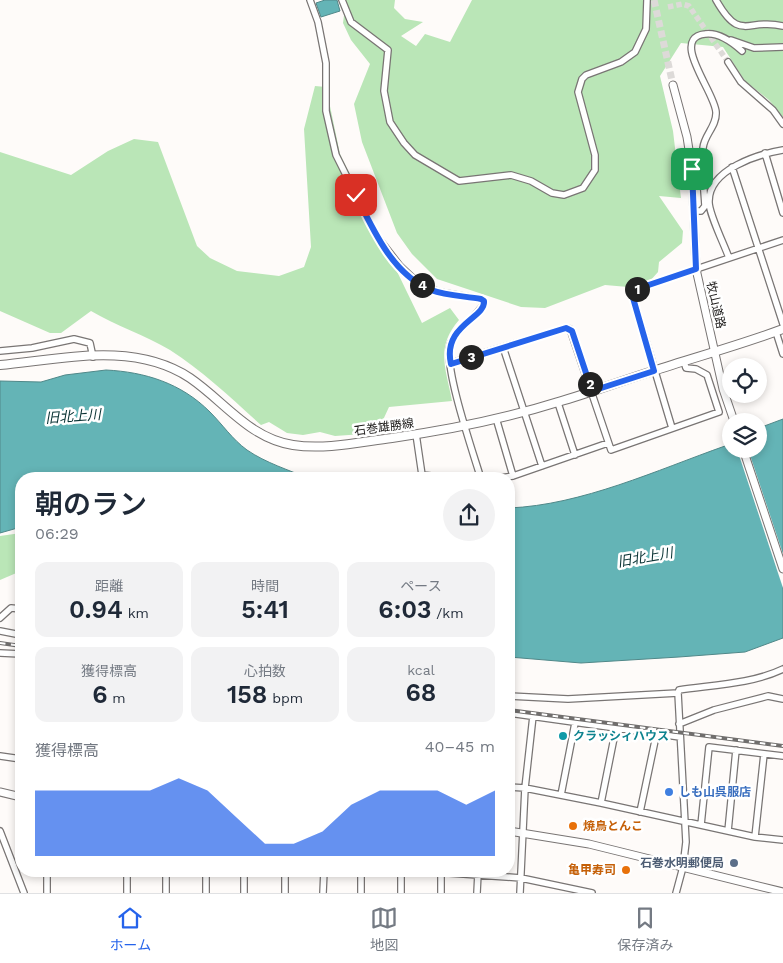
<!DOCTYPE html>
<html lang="ja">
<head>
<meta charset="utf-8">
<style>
	body { margin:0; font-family:"Work Sans","Noto Sans JP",sans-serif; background:#f2f2f3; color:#1f2937; height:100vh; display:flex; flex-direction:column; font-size:19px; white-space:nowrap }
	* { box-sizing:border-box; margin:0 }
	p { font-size:16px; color:#747a83 }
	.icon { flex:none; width:28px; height:28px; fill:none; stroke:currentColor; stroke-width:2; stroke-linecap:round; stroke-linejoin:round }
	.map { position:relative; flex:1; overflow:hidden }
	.side { position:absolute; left:15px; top:472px; width:500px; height:405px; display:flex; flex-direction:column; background:#fff; border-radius:20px; box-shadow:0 2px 8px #0003 }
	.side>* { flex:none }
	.controls { position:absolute; left:722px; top:358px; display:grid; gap:10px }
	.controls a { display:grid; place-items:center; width:45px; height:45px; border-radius:50%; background:#fff; box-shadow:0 2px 8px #0003; font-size:25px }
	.pin { position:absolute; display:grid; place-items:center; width:42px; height:42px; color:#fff; margin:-21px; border-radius:10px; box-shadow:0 2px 8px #0006 }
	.km { position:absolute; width:25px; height:25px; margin:-12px; border-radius:50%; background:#222; color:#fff; font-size:14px; line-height:25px; text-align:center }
	.round { display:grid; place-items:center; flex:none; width:52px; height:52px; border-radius:26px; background:#f2f2f3 }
	.overview { display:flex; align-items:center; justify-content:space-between; height:85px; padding:0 20px }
	h1 { font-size:28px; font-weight:600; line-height:38px }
	.metrics { display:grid; grid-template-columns:repeat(3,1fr); gap:8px; height:85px; padding:5px 20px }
	.metrics div { display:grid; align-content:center; border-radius:12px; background:#f2f2f3; text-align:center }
	.metrics b { font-size:25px; font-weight:600 }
	.metrics small { font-size:14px; font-weight:400 }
	.metrics p { font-size:14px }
	.chart { height:140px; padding:10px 20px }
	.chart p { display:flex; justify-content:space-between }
	.chart svg { width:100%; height:90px; margin-top:5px; fill:#2563eb; opacity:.7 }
	.tab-bar { display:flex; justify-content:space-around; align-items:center; height:70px; border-top:1px solid #e0e1e3; background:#fff; font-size:14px; color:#747a83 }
	.tab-bar a { display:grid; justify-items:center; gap:2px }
	.tab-bar .active { color:#2563eb }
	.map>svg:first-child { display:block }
</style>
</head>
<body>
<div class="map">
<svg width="783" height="893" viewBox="0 0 783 893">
	<rect width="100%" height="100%" fill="#fefbf9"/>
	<path fill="#bae6b7" d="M346,0H395L394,8L405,19L423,22L401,36L416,46L425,34L450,42L472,0H783V117L769,100L745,81L723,47L681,43L660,76L673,131L681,198L659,196L683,231L682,243L659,262L658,272L650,281L628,287L605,285L545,308L521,307L437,279L412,254L397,233L362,142L354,104L370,64L351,40L343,23Z
		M315,86L326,87L340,154L422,323L450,308L459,320C435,348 446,368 452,401L389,407L377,433L335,436L320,432L303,435L287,433L269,422L261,425C232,399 203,371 170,350C145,335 116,326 91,311L61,333H50L0,311V152L71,175L108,151L134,139L158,142L197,246L210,258L237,271L279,276L304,267L311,247L304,129Z
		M21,533V571L0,580V536Z"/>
	<path fill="#64b4b6" stroke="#508889" d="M325,0H337L340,11L321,17L316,3Z
		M106,370C145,372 181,383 210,412C223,425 232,439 247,450C266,463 289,470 310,479H21V527L0,533V381L41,382L65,375Z
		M783,419V638L745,652L679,657L581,663L509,657V508C582,505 657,470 725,446L731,442V449H759V428Z"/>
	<path fill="#fefbf9" d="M737,449H748L783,554V588Z"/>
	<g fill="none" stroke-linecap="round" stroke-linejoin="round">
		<path stroke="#dddad8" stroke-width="5.5" stroke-dasharray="5.5 3" stroke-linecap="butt" d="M668,7L682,4L689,6L728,62"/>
		<path stroke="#dddad8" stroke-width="7" stroke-dasharray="7 3.5" stroke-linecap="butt" d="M654,0L673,85"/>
		<g stroke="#797574" stroke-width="8">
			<path id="minor" d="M310,0L318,22L326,63V111L336,155L376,235L400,266L418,283L439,292L481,299L484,301C485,311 455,328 450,345C444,369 473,452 481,479
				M342,0L351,22L388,50L384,91L390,122L404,143L415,155L459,181L511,175L531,181L552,193L564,195L583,188L595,170V155L578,92L582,79L586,75L621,62L635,52L646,29L647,0
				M716,0C741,44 747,17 783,26
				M731,40L754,48L783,47
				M728,62L741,82L773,110L783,124
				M765,153L783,213
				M732,167L783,324
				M693,211H701L705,206C704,187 701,166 703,148C704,135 717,126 716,112C715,92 669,38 705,34C719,32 732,42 742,51
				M729,258C725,246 708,212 709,201C709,169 759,154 783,150
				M776,332L783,354
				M503,347L542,466
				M0,351L32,348L74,339L90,343L93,357
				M451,363L566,328L570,329L611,450L719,412L707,375L696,369L686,368L684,362
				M558,403L575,455
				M496,418L513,476
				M672,428L631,291L783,240
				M416,434L422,475L459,479
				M493,479L513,476L608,443
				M0,618L11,608L21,609
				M0,631L21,635
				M0,653L21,654
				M509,696L568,699L678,693L679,690C712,685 752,684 783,669
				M509,713L680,737
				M679,724L714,710L768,696L783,699
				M0,756L21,759
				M509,787L525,788L601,803L755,837L783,840
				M561,795L575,723
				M601,803L616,728
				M640,812L656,736
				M701,825L709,747L783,756
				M0,831L24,893
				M728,831L736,750
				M755,837L764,754
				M127,871V893
				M166,871V893
				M244,871V893
				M361,871V893
				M420,871L521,878L592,893
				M47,893V871
				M206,893V871
				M285,893V871
				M323,893L324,871
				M401,893V871
				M441,893V872
				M477,893L478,873
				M520,893L525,788L533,716
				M676,893L683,867L686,842L678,693"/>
		</g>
		<g stroke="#797574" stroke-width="9">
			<path id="tertiary" d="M673,85L687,137L692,169L696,269L723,389L734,421
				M743,449L783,569
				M0,792L21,797
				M509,831L589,844L783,892"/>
		</g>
		<g stroke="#797574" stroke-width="10">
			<path id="secondary" d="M0,365C63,359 134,341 190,378C225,402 249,438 293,445C325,450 360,442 392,438C448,430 504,419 558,402C590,393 621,381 653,371C696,357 740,345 783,329"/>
		</g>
		<use href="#minor" stroke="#fff" stroke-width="5.5"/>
		<use href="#tertiary" stroke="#fff" stroke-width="7"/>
		<use href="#secondary" stroke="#fff" stroke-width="8"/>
		<g stroke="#706e6d" stroke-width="4">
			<path id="rail" d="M0,643L21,646
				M509,710L783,746"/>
		</g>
		<use href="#rail" stroke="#fff" stroke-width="2" stroke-dasharray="5.5" stroke-linecap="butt"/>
	</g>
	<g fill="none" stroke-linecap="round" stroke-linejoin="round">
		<g stroke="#fff" stroke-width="10">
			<path id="route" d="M356,195C373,230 393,275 431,290C447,296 465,296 481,299L484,301C486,318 442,325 451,364L566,328L572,331L592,391L654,371L631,291L696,269L692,169"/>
		</g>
		<use href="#route" stroke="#2563eb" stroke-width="6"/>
	</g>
	<circle fill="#0f9aa8" stroke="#fff" stroke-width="2" cx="563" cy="736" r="5"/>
	<circle fill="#3f7fe0" stroke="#fff" stroke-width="2" cx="669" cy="792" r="5"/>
	<g fill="#e8710a" stroke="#fff" stroke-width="2">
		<circle cx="573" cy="826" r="5"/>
		<circle cx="626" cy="870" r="5"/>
	</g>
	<circle fill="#5c6f8a" stroke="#fff" stroke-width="2" cx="734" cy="863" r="5"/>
	<g text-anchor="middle" stroke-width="5" stroke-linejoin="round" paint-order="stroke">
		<g font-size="12" fill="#22201f" stroke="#fff">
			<text transform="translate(716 305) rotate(77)" y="4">牧山道路</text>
			<text transform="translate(384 427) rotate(-8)" y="4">石巻雄勝線</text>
		</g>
		<g font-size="12" font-weight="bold" fill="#0d838f" stroke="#fff" text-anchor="start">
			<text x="573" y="740">クラッシィハウス</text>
		</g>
		<g font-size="12" font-weight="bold" fill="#366cbe" stroke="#fff" text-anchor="start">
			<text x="679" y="796">しも山呉服店</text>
		</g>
		<g font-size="12" font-weight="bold" fill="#c56008" stroke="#fff" text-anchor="start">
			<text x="583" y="830">焼鳥とんこ</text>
			<text x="616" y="874" text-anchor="end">亀甲寿司</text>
		</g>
		<g font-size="12" font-weight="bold" fill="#4e5e75" stroke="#fff" text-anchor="end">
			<text x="724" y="867">石巻水明郵便局</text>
		</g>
		<g font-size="14" font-style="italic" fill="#0a3334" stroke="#fff">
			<text transform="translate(73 416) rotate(-4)" y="5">旧北上川</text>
			<text transform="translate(645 557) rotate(-10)" y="5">旧北上川</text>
		</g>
	</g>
</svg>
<div class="controls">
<a><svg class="icon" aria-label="locate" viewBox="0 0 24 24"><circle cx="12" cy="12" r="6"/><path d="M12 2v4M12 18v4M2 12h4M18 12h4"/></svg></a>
<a><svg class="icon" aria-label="layers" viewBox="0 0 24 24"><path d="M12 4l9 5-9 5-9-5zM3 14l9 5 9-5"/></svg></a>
</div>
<div class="pin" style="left:692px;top:169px;background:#1e9e55"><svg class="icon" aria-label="arrive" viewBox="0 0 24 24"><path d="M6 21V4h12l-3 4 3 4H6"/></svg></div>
<div class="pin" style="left:356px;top:195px;background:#d93025"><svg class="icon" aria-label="check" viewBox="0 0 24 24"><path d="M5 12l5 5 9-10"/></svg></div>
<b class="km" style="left:637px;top:289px">1</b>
<b class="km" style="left:590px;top:384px">2</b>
<b class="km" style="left:471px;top:357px">3</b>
<b class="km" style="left:422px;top:285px">4</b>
<section class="side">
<div class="overview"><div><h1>朝のラン</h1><p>06:29</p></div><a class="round"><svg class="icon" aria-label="share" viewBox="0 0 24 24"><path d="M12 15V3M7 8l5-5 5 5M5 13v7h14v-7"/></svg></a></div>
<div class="metrics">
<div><p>距離</p><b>0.94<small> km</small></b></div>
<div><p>時間</p><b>5:41</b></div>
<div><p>ペース</p><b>6:03<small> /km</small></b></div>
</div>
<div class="metrics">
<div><p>獲得標高</p><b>6<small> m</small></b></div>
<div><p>心拍数</p><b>158<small> bpm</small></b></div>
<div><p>kcal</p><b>68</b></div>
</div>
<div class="chart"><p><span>獲得標高</span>40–45 m</p>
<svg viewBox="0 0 160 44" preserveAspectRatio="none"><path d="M0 44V12L10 12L20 12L30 12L40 12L50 6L60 12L70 25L80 38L90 38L100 32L110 19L120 12L130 12L140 12L150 19L160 12V44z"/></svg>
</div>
</section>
</div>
<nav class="tab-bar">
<a class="active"><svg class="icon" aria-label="home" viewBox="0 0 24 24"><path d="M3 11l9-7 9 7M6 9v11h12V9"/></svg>ホーム</a>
<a><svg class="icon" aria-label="map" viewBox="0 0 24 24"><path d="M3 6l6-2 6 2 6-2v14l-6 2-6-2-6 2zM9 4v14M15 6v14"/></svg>地図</a>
<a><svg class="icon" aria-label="saved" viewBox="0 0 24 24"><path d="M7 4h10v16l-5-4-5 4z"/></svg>保存済み</a>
</nav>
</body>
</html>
